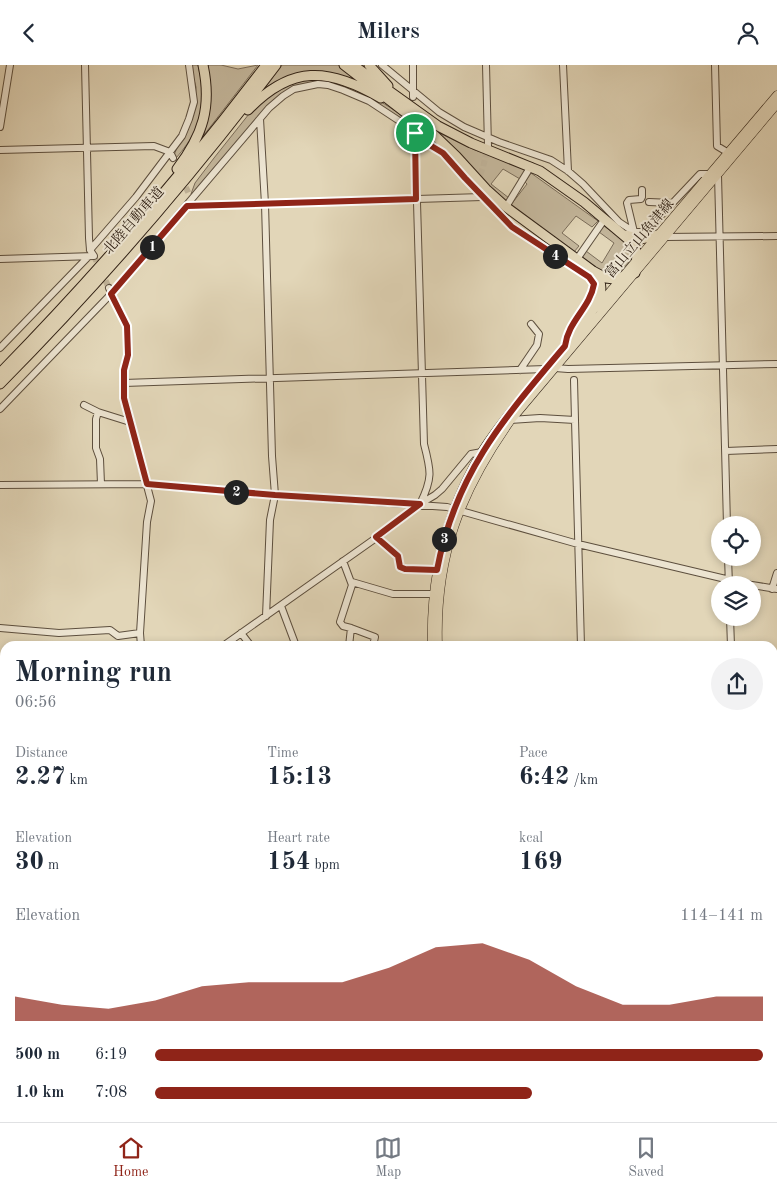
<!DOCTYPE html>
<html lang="en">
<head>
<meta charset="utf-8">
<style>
	body { margin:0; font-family:"Old Standard TT","Noto Serif JP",serif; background:#f2f2f3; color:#1f2937; height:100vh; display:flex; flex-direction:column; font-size:19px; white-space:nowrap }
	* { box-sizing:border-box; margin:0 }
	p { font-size:16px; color:#747a83 }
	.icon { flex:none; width:28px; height:28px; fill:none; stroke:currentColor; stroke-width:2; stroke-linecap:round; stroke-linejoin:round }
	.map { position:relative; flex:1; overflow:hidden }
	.details { position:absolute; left:0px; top:576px; width:778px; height:481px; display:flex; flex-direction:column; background:#fff; border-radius:15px 15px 0 0; box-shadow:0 2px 8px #0003 }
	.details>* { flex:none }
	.tools { position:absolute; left:711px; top:451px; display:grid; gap:10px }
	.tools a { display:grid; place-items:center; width:50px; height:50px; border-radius:50%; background:#fff; box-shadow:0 2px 8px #0003; font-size:25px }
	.pin { position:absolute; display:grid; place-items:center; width:42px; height:42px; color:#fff; margin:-21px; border:2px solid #fff; border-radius:50%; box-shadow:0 1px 5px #0007 }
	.km { position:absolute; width:25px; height:25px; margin:-12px; border-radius:50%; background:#222; color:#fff; font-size:14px; line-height:25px; text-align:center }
	.round { display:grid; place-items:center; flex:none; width:52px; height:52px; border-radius:26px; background:#f2f2f3 }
	.overview { display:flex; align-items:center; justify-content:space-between; height:85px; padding:0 15px }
	h1 { font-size:28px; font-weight:700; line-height:38px }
	.stats { display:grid; grid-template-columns:repeat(3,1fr); gap:8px; height:85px; padding:5px 15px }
	.stats div { display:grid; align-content:center }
	.stats b { font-size:25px; font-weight:700 }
	.stats small { font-size:14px; font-weight:400 }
	.stats p { font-size:14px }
	.chart { height:140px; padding:10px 15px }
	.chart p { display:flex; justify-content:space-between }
	.chart svg { width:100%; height:90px; margin-top:5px; fill:#8f2418; opacity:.7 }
	ul { padding:0 15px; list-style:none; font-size:16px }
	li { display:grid; grid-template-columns:80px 60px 1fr; align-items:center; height:38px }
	li i { height:12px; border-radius:6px; background:#8f2418 }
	header { display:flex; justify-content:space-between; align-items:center; height:65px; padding:0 15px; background:#fff; font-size:22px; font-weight:700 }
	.dock { display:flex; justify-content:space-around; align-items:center; height:70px; border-top:1px solid #e0e1e3; background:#fff; font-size:14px; color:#747a83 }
	.dock a { display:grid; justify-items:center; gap:2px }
	.dock .active { color:#8f2418 }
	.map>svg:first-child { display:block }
</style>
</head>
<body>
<header><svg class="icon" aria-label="back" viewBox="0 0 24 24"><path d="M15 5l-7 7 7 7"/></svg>Milers<svg class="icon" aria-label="person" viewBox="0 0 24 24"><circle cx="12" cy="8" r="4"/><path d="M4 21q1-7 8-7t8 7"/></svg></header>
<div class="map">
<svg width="777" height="1057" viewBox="0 0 777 1057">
	<rect width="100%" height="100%" fill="#e2d6b8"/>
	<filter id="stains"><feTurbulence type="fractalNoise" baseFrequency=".004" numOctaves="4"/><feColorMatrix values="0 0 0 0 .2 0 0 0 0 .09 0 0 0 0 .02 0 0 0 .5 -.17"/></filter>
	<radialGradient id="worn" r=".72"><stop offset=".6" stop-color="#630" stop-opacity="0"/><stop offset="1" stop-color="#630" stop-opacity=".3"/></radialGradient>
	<path fill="#c4b79c" stroke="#7a6c59" d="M190,0H198C200,10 203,21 203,31C204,55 191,76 176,93L174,90L195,39L196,22Z
		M206,0H221L238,4L258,0L204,70C210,43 209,27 206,0Z
		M282,0H339L368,22L292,10L275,17L264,24Z
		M314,14C351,19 384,35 412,59L410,61L376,38L325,20L290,24L277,32L267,41L194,131L191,129L195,118L214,93L249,49L266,32L289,18Z
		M435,66L475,85L504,95L525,105L520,114L503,104L491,119L509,133L505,136L491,125Z
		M531,108L598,156L592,162L576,151L562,168L579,181L574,187L510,141L527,119L525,117Z
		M604,161L626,177L634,191L618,210L609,212L582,193L586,186L602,198L614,178L599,167Z"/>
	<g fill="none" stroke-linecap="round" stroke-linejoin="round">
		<path stroke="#bfb298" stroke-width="6" stroke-dasharray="6 3" stroke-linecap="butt" d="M182,114L189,129
			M477,118L483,102L488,82
			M94,191L109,223"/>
		<g stroke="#5d4f3e" stroke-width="8">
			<path id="minor" d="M382,0L439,47L464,62L499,77L551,95L568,106L583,119L619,157L634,167H643L650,162L700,109H710
				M413,0V32
				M486,0L488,81
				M563,0L568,106
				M715,0L717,81L727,87
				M260,54L265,139L272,391L275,430L270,455L266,551
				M0,62L10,0
				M415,68L424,379C431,406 433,413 420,439
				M0,85L154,81L170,87L173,93
				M718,110L727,460
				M649,137L672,138
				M187,141L482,132
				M506,142L531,101
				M634,167L627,138L629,135L641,134L642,132V125
				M665,172L777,171
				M90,185L136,132L182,71L189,54L194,37L189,0
				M0,194L94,191L90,185L89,173L85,0
				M577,194L604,155
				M109,223L127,261L128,290L124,305V333L151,436L147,457L140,568L141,581
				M0,283L88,192
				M555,303L568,304L777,299
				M520,305L537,280L539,269L531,259
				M574,315L575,355
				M124,318L546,304
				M84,340L98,347L96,354V383L100,394L101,419
				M0,344L111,229L269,43L283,31L294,24L318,19L328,20L343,25L369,36L407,61L419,73L443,88L512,162L589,212L594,219C590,242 568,257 565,280
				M98,347L130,357
				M510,355L540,353L575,355L581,581
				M726,386L777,384
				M0,420L147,419L275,430L447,442L578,479L751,520
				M376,473L398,491L400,502L405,504L437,505
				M728,492L729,520
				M343,496L352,520L340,557L343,561L351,563L349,581
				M352,517L393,529H434
				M752,520L777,524
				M772,524L777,508
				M281,541L296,581
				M730,552L731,581
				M0,563L59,568L110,565L118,571L140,568
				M351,563L375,572L373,581
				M241,568L251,581
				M223,581L376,473L420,439L435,430L442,424L471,389L482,387
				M772,643L777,642
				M0,667L5,666
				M772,714H777
				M772,844H777
				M0,857L5,855
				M772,915L777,916
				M0,924H5
				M772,948L777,931
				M0,978H5
				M772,990L777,1003
				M772,1032H777
				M0,1048L5,1015
				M62,1052V1057
				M150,1052V1057
				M311,1052V1057
				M368,1052V1057
				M595,1052L596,1057
				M674,1052V1057
				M255,1057L257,1052"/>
		</g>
		<g stroke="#312216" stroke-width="9">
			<path id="major" d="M597,242L777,30
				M432,581C430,513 446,447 481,388C495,365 512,345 529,324C550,299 570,275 590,250
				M438,581C435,492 460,427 511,355L777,39
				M445,1052V1057"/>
		</g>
		<g stroke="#312216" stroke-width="11">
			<path id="highway" d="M344,0L433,69L456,91L486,124L506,142L593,206L606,213L614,214L635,208L637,190L634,179L584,137L540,106L471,78L438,61L353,0
				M369,0L388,21
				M248,45C291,0 328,2 381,33
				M177,104C203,70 212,42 203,0
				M626,170L641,174L658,170
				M587,254C597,239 608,224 595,208
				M0,308C95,211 184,108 266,0
				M0,319C99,219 191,112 276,0"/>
		</g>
		<use href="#minor" stroke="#ece4d1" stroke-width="6"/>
		<use href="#major" stroke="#e2d6b8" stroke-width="8"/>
		<use href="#highway" stroke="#e2d6b8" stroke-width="9"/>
	</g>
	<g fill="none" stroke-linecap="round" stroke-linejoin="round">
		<g stroke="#fff" stroke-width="10">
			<path id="route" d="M415,68L418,73L443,88L465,113L512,162L589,212L594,219C590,243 568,256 565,281C504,353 455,409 437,505L405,504L400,502L398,491L376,472L420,439L275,430L147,419L124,333V305L128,290L127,261L111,229L187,141L416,134Z"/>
		</g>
		<use href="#route" stroke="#8f2418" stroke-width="6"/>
	</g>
	<g text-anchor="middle" stroke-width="4" stroke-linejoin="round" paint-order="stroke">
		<g font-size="14" fill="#312216" stroke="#ece4d1">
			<text transform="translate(133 155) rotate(-49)" y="5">北陸自動車道</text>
			<text transform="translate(639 173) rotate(-50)" y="5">富山立山魚津線</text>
		</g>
	</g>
	<rect width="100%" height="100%" filter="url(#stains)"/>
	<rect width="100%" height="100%" fill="url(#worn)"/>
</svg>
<div class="tools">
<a><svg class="icon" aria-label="locate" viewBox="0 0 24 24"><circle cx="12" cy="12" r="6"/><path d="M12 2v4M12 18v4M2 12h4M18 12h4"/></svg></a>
<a><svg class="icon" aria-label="layers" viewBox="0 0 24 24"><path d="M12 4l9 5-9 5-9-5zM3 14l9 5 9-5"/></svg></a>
</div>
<div class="pin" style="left:415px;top:68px;background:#1e9e55"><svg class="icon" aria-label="arrive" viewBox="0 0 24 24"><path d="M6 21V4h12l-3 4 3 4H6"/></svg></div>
<b class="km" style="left:152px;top:182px">1</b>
<b class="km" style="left:236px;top:427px">2</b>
<b class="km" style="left:444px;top:474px">3</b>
<b class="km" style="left:555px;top:191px">4</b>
<section class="details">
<div class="overview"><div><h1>Morning run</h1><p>06:56</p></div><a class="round"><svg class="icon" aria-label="share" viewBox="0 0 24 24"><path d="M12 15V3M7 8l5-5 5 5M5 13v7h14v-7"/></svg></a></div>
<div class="stats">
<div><p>Distance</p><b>2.27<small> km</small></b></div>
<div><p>Time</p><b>15:13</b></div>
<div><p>Pace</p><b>6:42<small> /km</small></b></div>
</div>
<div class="stats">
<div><p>Elevation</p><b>30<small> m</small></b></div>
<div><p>Heart rate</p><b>154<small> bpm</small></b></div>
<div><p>kcal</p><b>169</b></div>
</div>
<div class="chart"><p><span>Elevation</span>114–141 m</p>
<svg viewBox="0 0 160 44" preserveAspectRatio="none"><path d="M0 44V32L10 36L20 38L30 34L40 27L50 25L60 25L70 25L80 18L90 8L100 6L110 14L120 27L130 36L140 36L150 32L160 32V44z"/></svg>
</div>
<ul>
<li><b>500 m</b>6:19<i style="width:100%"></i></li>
<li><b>1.0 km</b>7:08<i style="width:62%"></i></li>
</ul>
</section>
</div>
<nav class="dock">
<a class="active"><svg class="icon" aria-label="home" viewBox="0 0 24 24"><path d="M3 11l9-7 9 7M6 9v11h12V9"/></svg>Home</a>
<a><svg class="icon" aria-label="map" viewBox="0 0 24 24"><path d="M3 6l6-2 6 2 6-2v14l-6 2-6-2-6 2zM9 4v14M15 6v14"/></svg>Map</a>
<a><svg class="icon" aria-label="saved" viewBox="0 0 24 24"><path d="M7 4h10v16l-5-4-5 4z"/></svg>Saved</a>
</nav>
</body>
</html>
